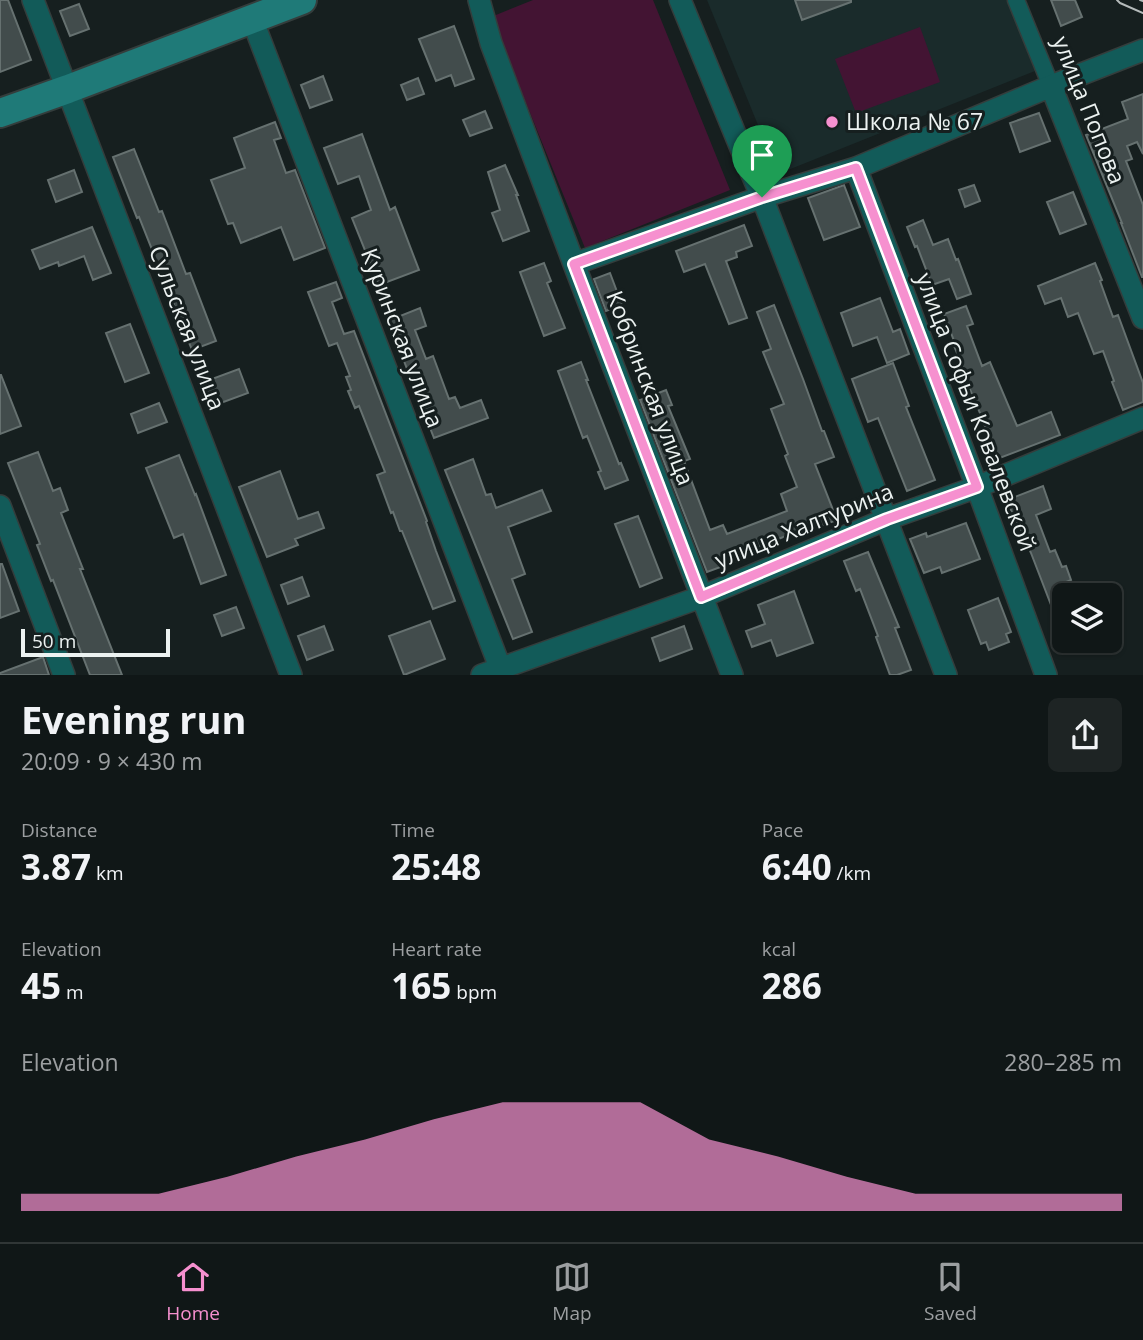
<!DOCTYPE html>
<html lang="en">
<head>
<meta charset="utf-8">
<style>
	body { margin:0; font-family:"Open Sans",sans-serif; background:#1e2424; color:#f1f3f6; height:100vh; display:flex; flex-direction:column; font-size:26px; white-space:nowrap }
	* { box-sizing:border-box; margin:0 }
	p { font-size:23px; color:#9c9fa1 }
	.icon { flex:none; width:38px; height:38px; fill:none; stroke:currentColor; stroke-width:2; stroke-linecap:round; stroke-linejoin:round }
	.map { position:relative; height:675px; overflow:hidden }
	.sheet { display:flex; flex-direction:column; background:#101717; flex:1 }
	.sheet>* { flex:none }
	.buttons { position:absolute; left:1052px; top:583px; display:grid; gap:14px }
	.buttons a { display:grid; place-items:center; width:70px; height:70px; border-radius:10px; background:#101717; box-shadow:0 2px 5px #0004,0 0 0 2px #303636; font-size:35px }
	.scale { position:absolute; left:21px; bottom:18px; width:149px; box-sizing:border-box; padding-left:7px; border:4px solid #ecf2f1; border-top:0; font-size:19px; line-height:24px; white-space:nowrap; color:#ecf2f1; -webkit-text-stroke:5px #161f1f; paint-order:stroke }
	.pin { position:absolute; display:grid; place-items:center; width:60px; height:60px; color:#fff; margin:-72px -30px; border-radius:50% 50% 50% 0; rotate:-45deg; box-shadow:0 0 7px #0007 }
	.pin .icon { rotate:45deg }
	.round { display:grid; place-items:center; flex:none; width:74px; height:74px; border-radius:10px; background:#1e2424 }
	.head { display:flex; align-items:center; justify-content:space-between; height:119px; padding:0 21px }
	h1 { font-size:38px; font-weight:700; line-height:52px }
	.metrics { display:grid; grid-template-columns:repeat(3,1fr); gap:10px; height:119px; padding:7px 21px }
	.metrics div { display:grid; align-content:center }
	.metrics b { font-size:35px; font-weight:700 }
	.metrics small { font-size:19px; font-weight:400 }
	.metrics p { font-size:19px }
	.chart { height:196px; padding:14px 21px }
	.chart p { display:flex; justify-content:space-between }
	.chart svg { width:100%; height:126px; margin-top:7px; fill:#f690cf; opacity:.7 }
	.menu { display:flex; justify-content:space-around; align-items:center; height:98px; border-top:2px solid #303636; background:#101717; font-size:19px; color:#9c9fa1 }
	.menu a { display:grid; justify-items:center; gap:4px }
	.menu .on { color:#f690cf }
	.map>svg:first-child { display:block }
</style>
</head>
<body>
<div class="map">
<svg width="1143" height="675" viewBox="0 0 1143 675">
	<rect width="100%" height="100%" fill="#161f1f"/>
	<path fill="#1a2b2b" d="M707,0H1007L1035,71L778,174Z"/>
	<path fill="#431433" d="M533,0H653L730,190L585,248L491,17Z
		M920,27L940,82L856,113L835,59Z"/>
	<path fill="#424c4c" stroke="#667170" stroke-width="2" d="M0,0H8L31,60L0,72Z
		M795,0H851V2L802,20Z
		M1051,0H1075L1082,17L1061,26Z
		M79,4L89,29L70,36L60,11Z
		M454,26L474,79L455,86L451,75L436,81L419,39Z
		M323,76L332,100L310,108L301,85Z
		M418,78L424,94L407,100L401,85Z
		M1143,94V154L1137,142L1127,146L1132,159L1126,161L1143,205V277H1142L1121,223H1122L1086,135L1128,119L1122,102Z
		M485,111L492,128L470,136L463,120Z
		M1039,113L1050,141L1020,152L1010,123Z
		M275,122L281,138L274,140L286,173L295,170L325,248L294,260L281,227L241,243L233,223L228,224L211,180L245,168L234,138Z
		M362,134L390,210L395,207L419,270L379,285L352,218L371,210L359,176L338,184L324,148Z
		M134,149L159,212L162,211L186,274L190,273L216,341L192,350L139,217L137,218L113,157Z
		M505,165L518,195H516L529,231L503,241L492,213L500,210L488,172Z
		M74,170L82,192L56,202L48,180Z
		M844,185L860,227L824,240L808,198Z
		M974,185L980,201L965,207L959,190Z
		M1073,192L1086,224L1060,234L1047,202Z
		M923,220L933,245L948,239L956,260L958,259L971,294L957,299L949,279L932,285L917,246L915,247L907,227Z
		M744,225L752,246L736,252L737,257L726,261L747,318L729,324L705,264L684,272L676,251Z
		M92,227L111,273L93,280L84,256L59,266L58,262L40,269L32,250Z
		M544,263L551,281L547,283L565,328L544,336L520,272Z
		M1095,263L1102,280L1100,281L1113,317L1118,315L1143,383V402L1123,410L1112,382L1114,381L1103,351L1094,354L1078,313L1068,317L1061,298L1045,304L1038,286Z
		M610,273L622,305L606,311L594,279Z
		M336,282L342,298L332,302L344,334L354,331L427,521L426,522L436,551L455,601L433,609L402,531H400L393,512L391,513L377,475L385,472L359,406L355,408L348,391L351,390L346,377L350,376L337,343L329,346L308,292Z
		M880,298L893,332L900,329L909,354L887,363L877,337L853,346L841,313Z
		M774,305L803,379L822,431H824L834,457L815,464L837,520L797,535L796,532L735,556L737,561L707,572L640,400L666,390L672,405L668,406L690,459L684,461L710,530L723,525L727,534L787,511L781,494L797,487L785,456L788,454L771,409L784,404L763,352L771,349L757,312Z
		M966,306L973,324L967,326L982,366L990,362L1017,426L1051,412L1060,435L997,459L980,413L963,373L965,372L952,341H954L944,314Z
		M420,308L426,326L415,330L426,359L433,356L449,399L455,397L460,408L481,400L488,418L434,438L395,338H397L390,320Z
		M130,324L149,373L125,382L106,333Z
		M581,362L588,380H586L619,464L621,463L628,480L605,489L598,472L601,471L587,436L583,438L558,371Z
		M893,363L909,406L906,407L935,480L907,491L878,418L868,422L852,379Z
		M239,369L248,393L210,407L201,383Z
		M0,375H1L21,426L0,434Z
		M159,403L167,422L138,433L131,414Z
		M38,452L53,491L60,488L68,510L61,513L83,569H80L122,675H90L53,580L51,581L37,545L40,544L8,463Z
		M179,455L195,495L196,494L226,575L201,584L183,534L174,538L146,468Z
		M473,459L486,495L491,494L496,508L542,490L551,511L508,527L525,574L512,579L532,632L513,639L445,470Z
		M280,471L298,519L318,512L324,528L295,539L298,545L267,557L239,487Z
		M1043,486L1051,509L1036,515L1050,552L1055,550L1062,567L1066,566L1071,580L1064,583V635L1063,636L1031,553L1018,522L1016,523L1007,500Z
		M638,516L662,578L640,587L615,524Z
		M966,523L980,559L942,573L940,567L924,573L910,539L926,533L927,537Z
		M868,552L899,627L895,628L911,670L897,675H890L876,637L878,636L860,589L856,591L844,561Z
		M0,564H2L19,611L0,618Z
		M302,577L309,596L288,604L281,585Z
		M794,591L813,643L777,656L771,640L752,647L746,631L765,624L758,605Z
		M998,598L1011,632L1006,634L1009,642L989,650L986,642L981,644L968,610Z
		M236,607L244,628L222,636L214,615Z
		M430,621L445,659L404,675L389,636Z
		M324,626L333,650L307,660L298,636Z
		M684,626L692,649L660,661L652,638Z
		M43,657L49,675H0V673Z"/>
	<g fill="none" stroke-linecap="round" stroke-linejoin="round">
		<g stroke="#343d3c" stroke-width="19">
			<path id="pedestrian" d="M1016,0L1051,86"/>
		</g>
		<g stroke="#343d3c" stroke-width="24">
			<path id="minor" d="M33,0L291,675
				M479,0L491,43L574,264L732,675
				M680,0L747,163L762,197L946,675
				M252,19L503,675
				M1051,86L1143,318
				M856,168L977,487L1046,675
				M574,264L762,197L856,168L1051,86L1143,50
				M0,506L64,675
				M482,675L701,597L887,519L977,487L1143,418"/>
		</g>
		<g stroke="#343d3c" stroke-width="32">
			<path id="secondary" d="M0,113L68,89L302,0"/>
		</g>
		<use href="#pedestrian" stroke="#125b59" stroke-width="16"/>
		<use href="#minor" stroke="#125b59" stroke-width="21"/>
		<use href="#secondary" stroke="#1f7a78" stroke-width="28"/>
		<path stroke="#b5bbbb" stroke-width="2" d="M1117,0L1120,3L1143,13
			M1140,0L1143,1"/>
	</g>
	<g fill="none" stroke-linecap="round" stroke-linejoin="round">
		<g stroke="#fff" stroke-width="14">
			<path id="route" d="M856,168L977,487L887,519L701,597L574,264L762,197Z"/>
		</g>
		<use href="#route" stroke="#f690cf" stroke-width="9"/>
	</g>
	<circle fill="#f690cf" stroke="#161f1f" stroke-width="2.5" cx="832" cy="122" r="7"/>
	<g text-anchor="middle" stroke-width="6" stroke-linejoin="round" paint-order="stroke">
		<g font-size="23" fill="#ecf2f1" stroke="#161f1f">
			<text transform="translate(1089 110) rotate(68)" y="8">улица Попова</text>
			<text transform="translate(187 328) rotate(69)" y="8">Сульская улица</text>
			<text transform="translate(402 338) rotate(69)" y="8">Куринская улица</text>
			<text transform="translate(650 388) rotate(69)" y="8">Кобринская улица</text>
			<text transform="translate(976 412) rotate(69)" y="8">улица Софьи Ковалевской</text>
			<text transform="translate(804 526) rotate(-22)" y="8">улица Халтурина</text>
		</g>
		<g font-size="23" fill="#ecf2f1" stroke="#161f1f" text-anchor="start">
			<text x="846" y="130">Школа № 67</text>
		</g>
	</g>
</svg>
<div class="buttons">
<a><svg class="icon" aria-label="layers" viewBox="0 0 24 24"><path d="M12 4l9 5-9 5-9-5zM3 14l9 5 9-5"/></svg></a>
</div>
<div class="scale">50 m</div>
<div class="pin" style="left:762px;top:197px;background:#1e9e55"><svg class="icon" aria-label="arrive" viewBox="0 0 24 24"><path d="M6 21V4h12l-3 4 3 4H6"/></svg></div>
</div>
<section class="sheet">
<div class="head"><div><h1>Evening run</h1><p>20:09 · 9 × 430 m</p></div><a class="round"><svg class="icon" aria-label="share" viewBox="0 0 24 24"><path d="M12 15V3M7 8l5-5 5 5M5 13v7h14v-7"/></svg></a></div>
<div class="metrics">
<div><p>Distance</p><b>3.87<small> km</small></b></div>
<div><p>Time</p><b>25:48</b></div>
<div><p>Pace</p><b>6:40<small> /km</small></b></div>
</div>
<div class="metrics">
<div><p>Elevation</p><b>45<small> m</small></b></div>
<div><p>Heart rate</p><b>165<small> bpm</small></b></div>
<div><p>kcal</p><b>286</b></div>
</div>
<div class="chart"><p><span>Elevation</span>280–285 m</p>
<svg viewBox="0 0 160 44" preserveAspectRatio="none"><path d="M0 44V38L10 38L20 38L30 32L40 25L50 19L60 12L70 6L80 6L90 6L100 19L110 25L120 32L130 38L140 38L150 38L160 38V44z"/></svg>
</div>
</section>
<nav class="menu">
<a class="on"><svg class="icon" aria-label="home" viewBox="0 0 24 24"><path d="M3 11l9-7 9 7M6 9v11h12V9"/></svg>Home</a>
<a><svg class="icon" aria-label="map" viewBox="0 0 24 24"><path d="M3 6l6-2 6 2 6-2v14l-6 2-6-2-6 2zM9 4v14M15 6v14"/></svg>Map</a>
<a><svg class="icon" aria-label="saved" viewBox="0 0 24 24"><path d="M7 4h10v16l-5-4-5 4z"/></svg>Saved</a>
</nav>
</body>
</html>
